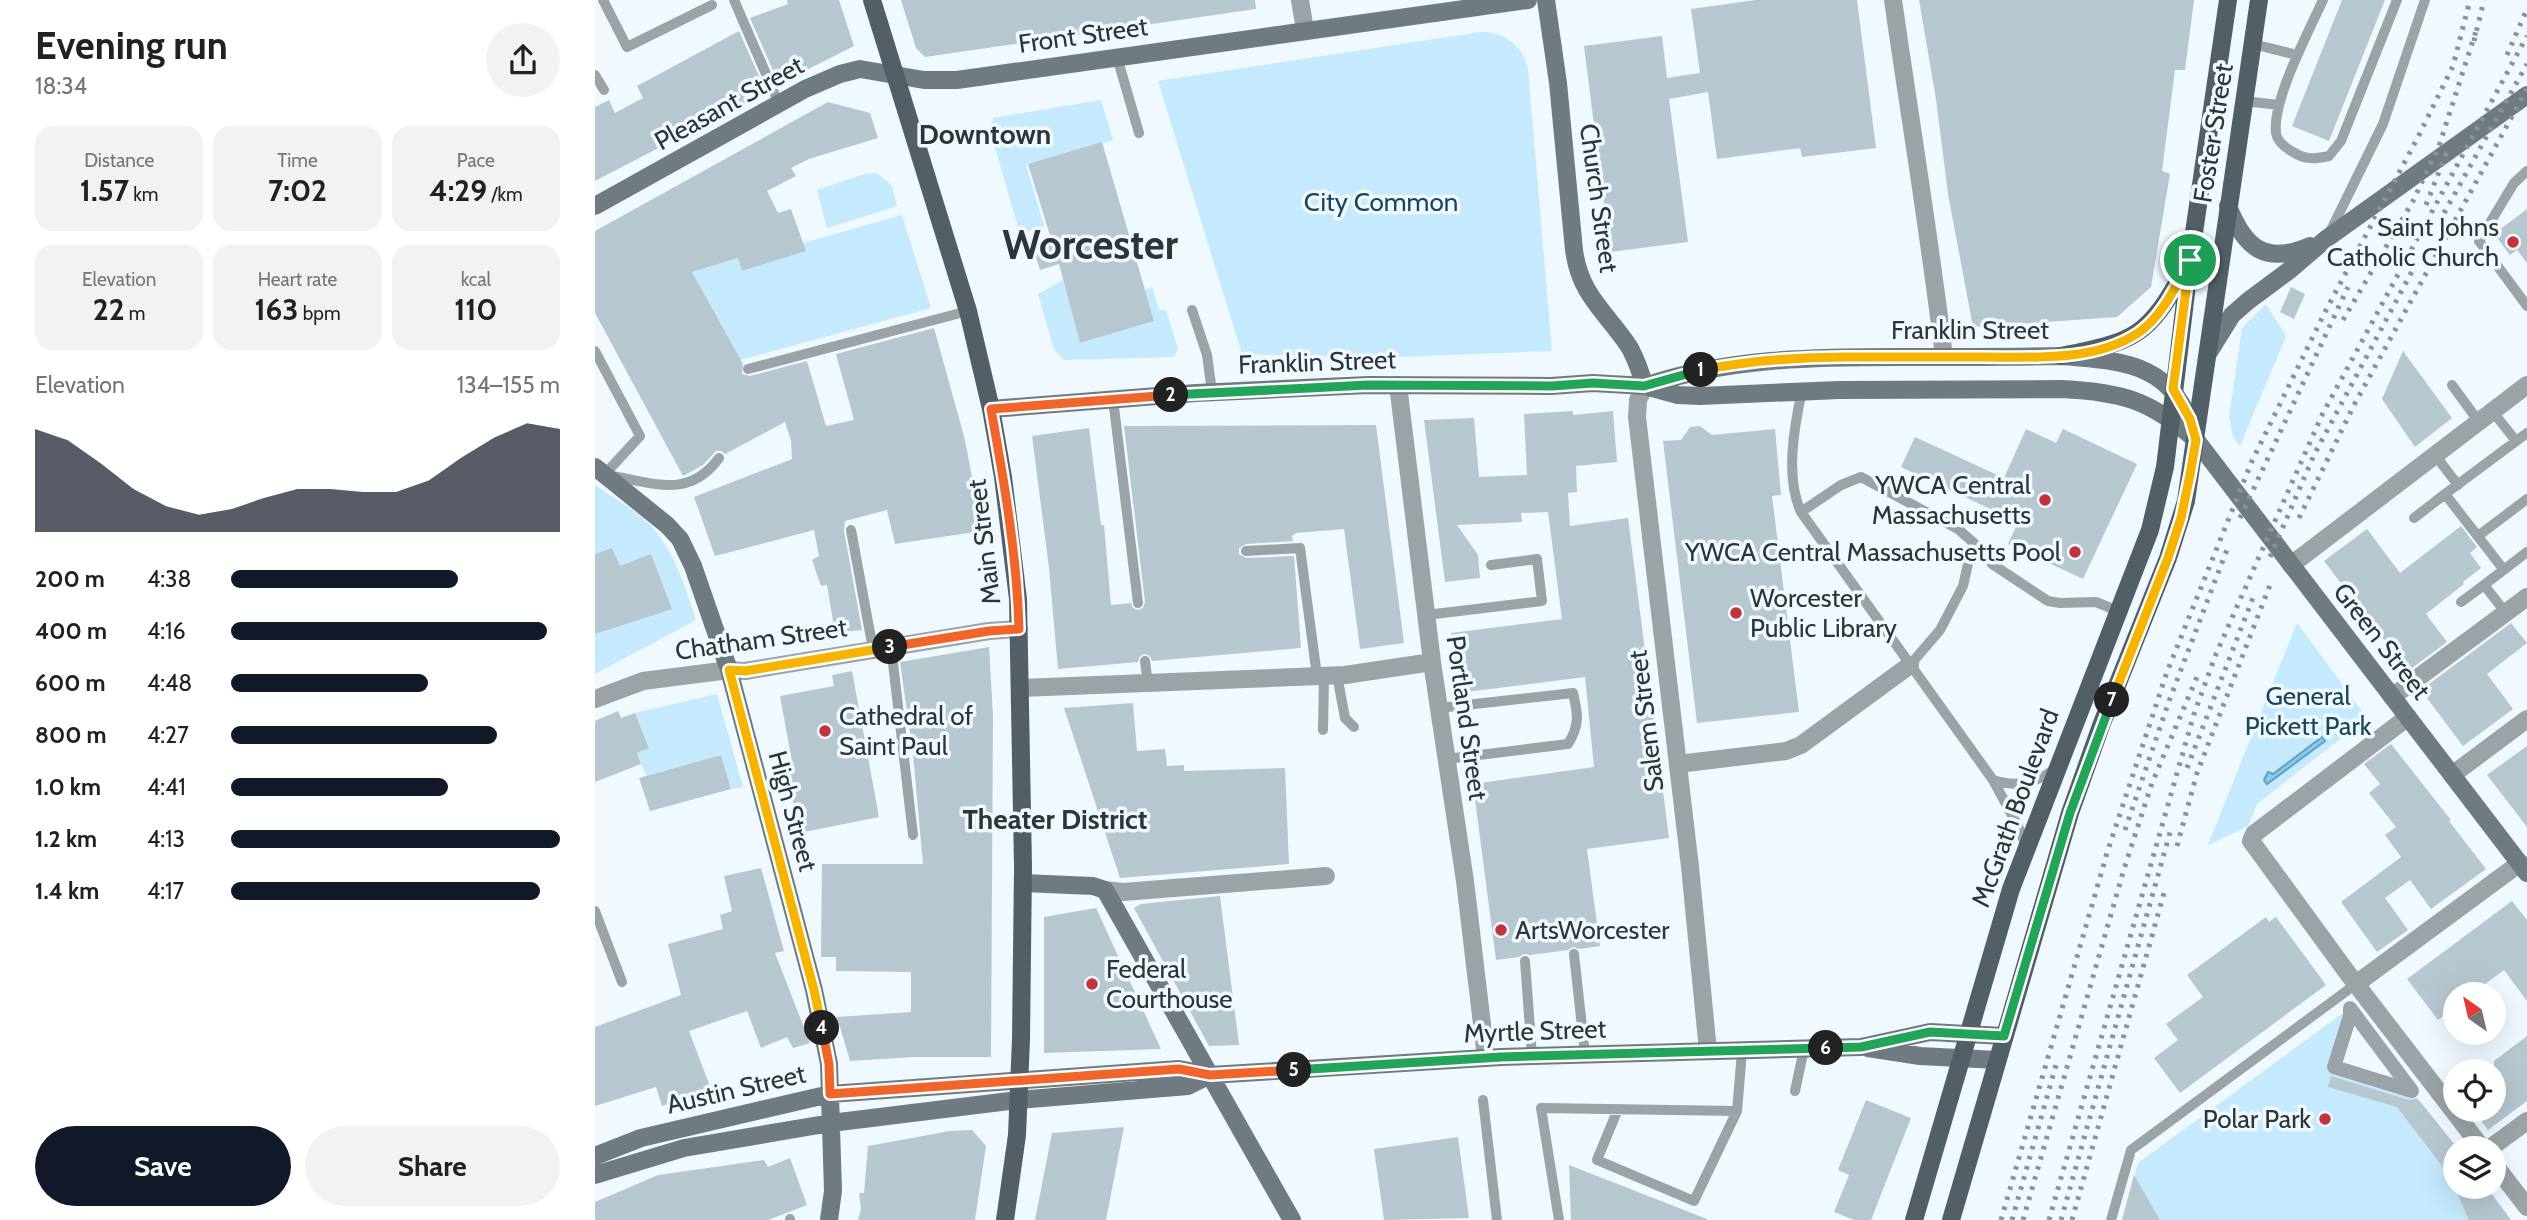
<!DOCTYPE html>
<html lang="en">
<head>
<meta charset="utf-8">
<style>
	body { margin:0; font-family:Cabin,sans-serif; background:#f2f2f2; color:#202124; height:100vh; display:flex; flex-direction:column; font-size:26px; white-space:nowrap }
	* { box-sizing:border-box; margin:0 }
	p { font-size:23px; color:#757577 }
	.icon { flex:none; width:38px; height:38px; fill:none; stroke:currentColor; stroke-width:2; stroke-linecap:round; stroke-linejoin:round }
	.map { position:relative; flex:1; overflow:hidden }
	.sheet { display:flex; flex-direction:column; background:#fff; width:595px }
	.sheet>* { flex:none }
	.needle { width:46px; rotate:326deg }
	.tools { position:absolute; left:1848px; top:982px; display:grid; gap:14px }
	.tools a { display:grid; place-items:center; width:63px; height:63px; border-radius:50%; background:#fff; box-shadow:0 7px 28px #0002; font-size:35px }
	.pin { position:absolute; display:grid; place-items:center; width:60px; height:60px; color:#fff; margin:-30px; border:4px solid #fff; border-radius:50%; box-shadow:0 2px 7px #0007 }
	.km { position:absolute; width:35px; height:35px; margin:-18px; border-radius:50%; background:#222; color:#fff; font-size:19px; line-height:35px; text-align:center }
	.round { display:grid; place-items:center; flex:none; width:74px; height:74px; border-radius:37px; background:#f2f2f2 }
	.overview { display:flex; align-items:center; justify-content:space-between; height:119px; padding:0 35px }
	h1 { font-size:38px; font-weight:700; line-height:52px }
	.figures { display:grid; grid-template-columns:repeat(3,1fr); gap:10px; height:119px; padding:7px 35px }
	.figures div { display:grid; align-content:center; border-radius:18px; background:#f2f2f2; text-align:center }
	.figures b { font-size:30px; font-weight:700 }
	.figures small { font-size:19px; font-weight:400 }
	.figures p { font-size:19px }
	.chart { height:196px; padding:14px 35px }
	.chart p { display:flex; justify-content:space-between }
	.chart svg { width:100%; height:126px; margin-top:7px; fill:#111827; opacity:.7 }
	.primary-button { display:flex; gap:14px; margin-top:auto; padding:14px 35px }
	.primary-button a { flex:1; height:80px; border-radius:42px; background:#111827; color:#fff; font-size:28px; font-weight:700; line-height:80px; text-align:center }
	.primary-button a+a { background:#f2f2f2; color:#202124 }
	ul { padding:0 35px; list-style:none; font-size:23px }
	li { display:grid; grid-template-columns:112px 84px 1fr; align-items:center; height:52px }
	li i { height:18px; border-radius:9px; background:#111827 }
	main { display:flex; flex:1; min-height:0 }
	.map>svg:first-child { display:block }
</style>
</head>
<body>
<main>
<section class="sheet">
<div class="overview"><div><h1>Evening run</h1><p>18:34</p></div><a class="round"><svg class="icon" aria-label="share" viewBox="0 0 24 24"><path d="M12 15V3M7 8l5-5 5 5M5 13v7h14v-7"/></svg></a></div>
<div class="figures">
<div><p>Distance</p><b>1.57<small> km</small></b></div>
<div><p>Time</p><b>7:02</b></div>
<div><p>Pace</p><b>4:29<small> /km</small></b></div>
</div>
<div class="figures">
<div><p>Elevation</p><b>22<small> m</small></b></div>
<div><p>Heart rate</p><b>163<small> bpm</small></b></div>
<div><p>kcal</p><b>110</b></div>
</div>
<div class="chart"><p><span>Elevation</span>134–155 m</p>
<svg viewBox="0 0 160 44" preserveAspectRatio="none"><path d="M0 44V8L10 12L20 20L30 29L40 35L50 38L60 36L70 32L80 29L90 29L100 30L110 30L120 26L130 18L140 11L150 6L160 8V44z"/></svg>
</div>
<ul>
<li><b>200 m</b>4:38<i style="width:69%"></i></li>
<li><b>400 m</b>4:16<i style="width:96%"></i></li>
<li><b>600 m</b>4:48<i style="width:60%"></i></li>
<li><b>800 m</b>4:27<i style="width:81%"></i></li>
<li><b>1.0 km</b>4:41<i style="width:66%"></i></li>
<li><b>1.2 km</b>4:13<i style="width:100%"></i></li>
<li><b>1.4 km</b>4:17<i style="width:94%"></i></li>
</ul>
<div class="primary-button"><a>Save</a><a>Share</a></div>
</section>
<div class="map">
<svg width="1932" height="1220" viewBox="0 0 1932 1220">
	<rect width="100%" height="100%" fill="#eff9ff"/>
	<path fill="#c5e9fd" d="M886,32C910,32 927,45 933,69L957,351L778,358L647,354L563,81Z
		M506,100L518,140L431,165L449,226L425,234L394,127L399,118Z
		M282,173L297,186L302,206L232,228L222,190L269,174Z
		M307,215L336,308L145,360L97,272L143,258L147,271L210,251L208,243Z
		M468,280L485,343L559,321L550,290L557,287L564,310H571L583,349L579,357L469,360L459,349L443,294Z
		M1671,304L1691,336L1645,446L1638,437L1634,417L1647,328Z
		M0,485C17,497 38,509 53,523C79,549 90,586 101,620L0,674Z
		M1702,623L1772,718L1662,804L1653,826L1613,845Z
		M122,694L148,787L136,789L126,755L51,776L42,753L54,747L40,713Z
		M1755,1008L1739,1067L1817,1091L1862,1148H1860V1186L1891,1187L1916,1220H1527L1543,1163Z"/>
	<path fill="#7fcdf5" stroke="#679fbc" stroke-width="2" d="M1727,737L1730,741L1672,784L1669,780L1673,772L1678,774Z"/>
	<path fill="#b6c7d0" d="M192,0H244L259,46L184,84L155,18L193,4Z
		M306,0H660L661,9L330,57L321,48Z
		M1161,0H1262L1281,148L1207,157L1205,148L1122,159L1113,92L1074,99L1093,242L1015,252L989,46L1067,36L1072,78L1105,73L1096,9Z
		M1324,0H1599L1590,70H1580L1567,171L1575,174L1556,287L1522,317L1378,327L1353,194L1341,99Z
		M1747,0H1790L1734,141L1697,126Z
		M144,31L171,92L0,181V107L14,100L20,113L48,98L42,86Z
		M233,102L275,113L283,138L214,159L196,168L201,176L172,191L183,213L196,209L211,251L147,271L143,258L97,272L148,364L147,374L155,376L212,361L231,426L259,420L241,354L339,328L370,440L378,483L380,532L300,544L292,510L250,521L249,531L267,630L240,633L232,585L226,586L217,560L224,556L219,530L120,556L99,497L197,459L196,441L190,422L130,454L126,451H121L108,465L88,476L0,313V231Z
		M507,142L559,321L485,343L464,264L445,270L438,248L457,242L433,164Z
		M1932,209V263L1922,250L1915,255L1899,234Z
		M1696,287L1710,294L1699,319L1685,312Z
		M1808,351L1857,418L1820,447L1787,399Z
		M978,411V415L1018,411L1022,462L981,466L982,492L973,493L975,526L1033,518L1074,838L992,849L1005,946L984,949L978,947L973,950L935,955L929,954L924,957L901,960L878,784L999,767L990,677L863,693L856,633L967,619L953,512L926,513L927,522L862,525L883,555L885,578L850,582L829,420L879,418L884,477L932,475L929,414Z
		M781,425L809,643L765,649L749,529L701,533L697,536L698,541L651,544L644,548V554L651,558L699,556L706,648L557,661L555,656L550,654L545,656L543,662L463,669L454,568L437,436L494,428L506,525H509L516,605L536,603L538,608L543,610L548,608L550,602L529,426Z
		M1105,426L1117,435L1180,429L1186,495L1177,496L1204,712L1102,723L1068,441L1086,440L1095,427Z
		M1431,429L1461,443L1468,429L1542,464L1488,579L1413,544L1423,522L1306,467L1320,437L1409,478Z
		M1866,526L1882,547L1875,553L1886,568L1868,582L1869,584L1831,614L1852,642L1813,671L1729,561L1772,529L1805,573Z
		M17,548L25,566L56,554L77,609L0,634V554Z
		M1916,623L1932,643L1892,674L1918,709L1868,746L1826,690Z
		M394,647L398,716L396,1057H319L255,1061L242,1017L316,1012V972L241,971V957H226L227,864H328L318,754L305,662Z
		M257,671L284,817L204,833L192,768L198,767L185,696L239,686L237,675Z
		M538,703L542,751L570,749L572,766L589,765V771L690,768L694,864L525,878L469,708Z
		M23,711L26,718L40,713L54,748L42,753L46,764L0,782V721Z
		M1796,744L1856,820L1854,821L1891,869L1836,909L1815,880L1790,898L1813,930L1782,952L1746,902L1806,857L1790,835L1801,827L1774,793L1785,784L1769,764Z
		M1932,746V827L1892,775Z
		M126,755L136,789L55,811L44,778Z
		M166,868L189,951L180,953L215,1043L198,1048L192,1037L166,1048L152,1011L94,1031L116,1089L67,1106L61,1087L0,1106V1027L86,995L73,944L128,929L125,915L137,911L129,876Z
		M625,896L644,1045L614,1046L539,908L546,904Z
		M1917,901L1932,920V1001L1909,970L1877,994H1860V1007L1843,1020L1812,979Z
		M501,908L566,1049L449,1053V917Z
		M1671,917L1674,922L1681,917L1731,985L1585,1093L1559,1058L1583,1040L1571,1024L1608,997L1592,975Z
		M1932,1036V1101L1893,1130L1878,1110H1899V1061Z
		M1736,1076L1814,1100L1823,1099L1860,1145V1183L1802,1107L1733,1087Z
		M1271,1100L1316,1118L1276,1220H1259L1239,1212L1254,1175L1243,1170Z
		M529,1127L511,1220H440L457,1133Z
		M377,1130L391,1146L380,1220H263L266,1209L264,1193H269L273,1146L355,1131Z
		M863,1137L874,1218L789,1220L779,1149Z
		M195,1158L212,1205L173,1220H0V1202L63,1175L169,1160L173,1167Z
		M974,1165L1112,1219V1220H976Z
		M1539,1175L1565,1220H1527Z
		M1859,1186H1891L1916,1220H1874Z"/>
	<g fill="none" stroke-linecap="round" stroke-linejoin="round">
		<path stroke="#9ca3a7" stroke-width="10" d="M8,0L32,47L117,5
			M139,0L184,104
			M1728,0C1714,31 1677,100 1681,133C1682,142 1691,148 1698,152C1710,160 1720,159 1734,156L1746,141L1802,0
			M1658,44L1702,55
			M522,57L544,133
			M0,75L9,90
			M1649,101L1684,105
			M1932,171L1919,183L1884,241L1932,306
			M1735,232L1788,124L1830,0
			M597,310L612,355L617,392
			M0,351L45,436L9,475
			M153,369L373,311
			M1857,385L1884,422
			M1207,391C1199,427 1190,478 1206,512L1398,780L1423,826L1431,846
			M518,399L543,603
			M1898,412L1921,441
			M1840,455L1863,485
			M17,476C60,483 94,499 124,458
			M1206,512L1246,485L1266,477L1363,529L1390,553L1397,564L1453,601L1465,603L1501,602L1523,611
			M1819,518L1850,494
			M256,530L278,649
			M1883,536L1932,499
			M651,551L705,548L722,676
			M1909,570L1850,494L1932,433
			M1866,602L1889,585
			M1911,613L1889,585L1932,552
			M831,615L947,601L942,559L896,565
			M296,646L318,835
			M550,661L553,684
			M1315,665L1345,630L1368,586L1378,542
			M742,675L750,718L759,727
			M844,708L978,693C983,714 985,725 973,744L851,759
			M728,730L729,676
			M1398,780C1420,787 1440,785 1459,769
			M0,911L27,982
			M979,954L990,1054
			M930,961L937,1056
			M1200,1091L1209,1049
			M888,1100L902,1220
			M1023,1109L1002,1160L1099,1201L1142,1111
			M195,1220V1219
			M964,1220L946,1108L1142,1111L1147,1052
			M1516,1220L1536,1150L1761,984"/>
		<path stroke="#9ca3a7" stroke-width="14" d="M1755,1008L1817,1091L1739,1067L1755,1016Z"/>
		<path stroke="#9ca3a7" stroke-width="18" d="M705,0L710,30
			M1298,0C1315,119 1335,238 1349,357
			M803,385L837,662L870,881L891,1058
			M1696,565L1932,385
			M426,688L750,675L837,662
			M1797,697L1932,597
			M0,699L48,681L134,670L150,671L394,631L424,629
			M1813,717L1659,834L1656,841L1754,975L1887,1148
			M1083,764L1191,751L1206,745L1315,665
			M1857,775L1932,719
			M510,890L528,892L731,876
			M1761,984L1925,863
			M1895,1148L1932,1121
			M1899,1164L1932,1207"/>
		<path stroke="#9ca3a7" stroke-width="18" d="M1050,386L1043,400L1042,417L1095,867L1113,1051"/>
		<path stroke="#707b81" stroke-width="18" d="M951,0L963,83L979,250C985,295 1010,311 1033,345C1041,357 1045,372 1050,386
			M0,206L210,89L245,74L265,69L329,80H362L933,0
			M1633,206C1650,249 1671,265 1715,246
			M1614,352L1637,315L1653,301L1696,269L1731,239L1932,95
			M1050,386C1132,358 1218,357 1305,357C1359,357 1413,357 1466,356C1535,361 1581,365 1601,440
			M396,409L601,393L773,385L956,386L998,383L1050,386L1083,395L1105,396L1244,390L1467,389C1527,392 1555,400 1601,440L1932,873
			M0,467L72,525L85,539L98,566L134,670L219,990L234,1064L238,1191L234,1220
			M428,883L498,886L510,890L697,1220
			M1273,1048L1325,1056L1402,1060
			M0,1156L46,1138L235,1094L584,1069L615,1075L906,1057L1266,1047L1335,1032L1409,1036
			M0,1175L89,1148L236,1123L423,1100L593,1086L615,1075"/>
		<path stroke="#525f66" stroke-width="18" d="M277,0L373,311L396,409L408,477L423,599L428,867L426,1039L422,1135L410,1220
			M1466,356C1541,341 1553,337 1590,269
			M1319,1220L1416,889L1555,530L1570,467L1595,260L1633,0
			M1356,1220L1475,813L1507,723L1573,558L1591,501L1664,0"/>
		<path stroke="#8b9398" stroke-width="5" stroke-dasharray="3.5 7" stroke-linecap="butt" d="M1879,41L1889,0
			M1912,55L1932,9
			M1831,205L1853,149
			M1849,213L1932,64
			M1748,320L1818,201L1844,146L1881,31
			M1645,518L1753,287
			M1704,518L1759,405L1932,89
			M1675,557L1719,455L1822,262
			M1592,768L1659,595
			M1530,830L1574,701L1633,547
			M1582,846L1602,773L1675,585
			M1406,1220L1512,853L1572,672L1657,461L1730,312L1823,137L1858,66L1875,0
			M1417,1220L1461,1065
			M1428,1220L1529,869L1557,783L1602,677
			M1454,1220L1599,714L1621,654L1727,415L1932,36
			M1466,1220L1576,829
			M1477,1220L1569,893"/>
	</g>
	<g fill="none" stroke-linecap="round" stroke-linejoin="round">
		<g stroke="#fff" stroke-width="14">
			<path id="split-1" d="M1106,370C1153,361 1201,357 1249,357C1295,357 1341,357 1388,357C1438,357 1499,362 1543,333C1568,316 1581,285 1595,260"/>
		</g>
		<g stroke="#fff" stroke-width="14">
			<path id="split-2" d="M576,395L773,385L957,386L998,383L1049,386L1106,370"/>
		</g>
		<g stroke="#fff" stroke-width="14">
			<path id="split-3" d="M295,647L394,631L424,629C422,555 409,481 396,409L576,395"/>
		</g>
		<g stroke="#fff" stroke-width="14">
			<path id="split-4" d="M227,1028L219,990L134,670L150,671L295,647"/>
		</g>
		<g stroke="#fff" stroke-width="14">
			<path id="split-5" d="M227,1028L234,1064L235,1094L584,1069L615,1075L699,1070"/>
		</g>
		<g stroke="#fff" stroke-width="14">
			<path id="split-6" d="M699,1070L906,1057L1231,1048"/>
		</g>
		<g stroke="#fff" stroke-width="14">
			<path id="split-7" d="M1231,1048L1266,1047L1335,1032L1409,1036L1475,813L1517,700"/>
		</g>
		<g stroke="#fff" stroke-width="14">
			<path id="split-8" d="M1517,700L1573,558L1586,518L1595,475L1601,440L1595,419L1578,389L1595,260"/>
		</g>
		<use href="#split-1" stroke="#f5b400" stroke-width="9"/>
		<use href="#split-2" stroke="#22a559" stroke-width="9"/>
		<use href="#split-3" stroke="#f0652b" stroke-width="9"/>
		<use href="#split-4" stroke="#f5b400" stroke-width="9"/>
		<use href="#split-5" stroke="#f0652b" stroke-width="9"/>
		<use href="#split-6" stroke="#22a559" stroke-width="9"/>
		<use href="#split-7" stroke="#22a559" stroke-width="9"/>
		<use href="#split-8" stroke="#f5b400" stroke-width="9"/>
	</g>
	<g fill="#c2333c" stroke="#eff9ff" stroke-width="2.5">
		<circle cx="1918" cy="242" r="7"/>
		<circle cx="1450" cy="500" r="7"/>
		<circle cx="1480" cy="552" r="7"/>
		<circle cx="1141" cy="613" r="7"/>
		<circle cx="230" cy="731" r="7"/>
		<circle cx="906" cy="930" r="7"/>
		<circle cx="497" cy="984" r="7"/>
		<circle cx="1730" cy="1119" r="7"/>
	</g>
	<g text-anchor="middle" stroke-width="7" stroke-linejoin="round" paint-order="stroke">
		<g font-size="26" fill="#2e3438" stroke="#eff9ff">
			<text transform="translate(488 35) rotate(-8)" y="9">Front Street</text>
			<text transform="translate(134 103) rotate(-29)" y="9">Pleasant Street</text>
			<text transform="translate(1618 133) rotate(-81)" y="9">Foster Street</text>
			<text transform="translate(1004 198) rotate(82)" y="9">Church Street</text>
			<text x="1375" y="339">Franklin Street</text>
			<text transform="translate(722 362) rotate(-2)" y="9">Franklin Street</text>
			<text transform="translate(389 542) rotate(-97)" y="9">Main Street</text>
			<text transform="translate(166 639) rotate(-8)" y="9">Chatham Street</text>
			<text transform="translate(1787 641) rotate(52)" y="9">Green Street</text>
			<text transform="translate(872 718) rotate(82)" y="9">Portland Street</text>
			<text transform="translate(1051 721) rotate(-97)" y="9">Salem Street</text>
			<text transform="translate(1420 808) rotate(-70)" y="9">McGrath Boulevard</text>
			<text transform="translate(198 811) rotate(75)" y="9">High Street</text>
			<text transform="translate(940 1031) rotate(-2)" y="9">Myrtle Street</text>
			<text transform="translate(141 1089) rotate(-13)" y="9">Austin Street</text>
		</g>
		<g font-size="26" fill="#1a465b" stroke="#eff9ff">
			<text x="786" y="211">City Common</text>
			<text x="1713" y="705">General<tspan x="1713" dy="30">Pickett Park</tspan></text>
		</g>
		<g font-size="26" fill="#2e3438" stroke="#eff9ff" text-anchor="end">
			<text x="1904" y="236">Saint Johns<tspan x="1904" dy="30">Catholic Church</tspan></text>
			<text x="1436" y="494">YWCA Central<tspan x="1436" dy="30">Massachusetts</tspan></text>
			<text x="1466" y="561">YWCA Central Massachusetts Pool</text>
			<text x="1155" y="607" text-anchor="start">Worcester<tspan x="1155" dy="30">Public Library</tspan></text>
			<text x="244" y="725" text-anchor="start">Cathedral of<tspan x="244" dy="30">Saint Paul</tspan></text>
			<text x="920" y="939" text-anchor="start">ArtsWorcester</text>
			<text x="511" y="978" text-anchor="start">Federal<tspan x="511" dy="30">Courthouse</tspan></text>
			<text x="1716" y="1128">Polar Park</text>
		</g>
		<g font-size="28" font-weight="bold" fill="#2e3438" stroke="#eff9ff">
			<text x="390" y="144">Downtown</text>
			<text x="460" y="829">Theater District</text>
		</g>
		<g font-size="40" font-weight="bold" fill="#2e3438" stroke="#eff9ff">
			<text x="495" y="259">Worcester</text>
		</g>
	</g>
</svg>
<div class="tools">
<a><svg class="needle" viewBox="-14 -14 28 28"><path d="M0-13l5 13h-10z" fill="#e53935"/><path d="M0 13l5-13h-10z" fill="#757577"/></svg></a>
<a><svg class="icon" aria-label="locate" viewBox="0 0 24 24"><circle cx="12" cy="12" r="6"/><path d="M12 2v4M12 18v4M2 12h4M18 12h4"/></svg></a>
<a><svg class="icon" aria-label="layers" viewBox="0 0 24 24"><path d="M12 4l9 5-9 5-9-5zM3 14l9 5 9-5"/></svg></a>
</div>
<div class="pin" style="left:1595px;top:260px;background:#1e9e55"><svg class="icon" aria-label="arrive" viewBox="0 0 24 24"><path d="M6 21V4h12l-3 4 3 4H6"/></svg></div>
<b class="km" style="left:1106px;top:370px">1</b>
<b class="km" style="left:576px;top:395px">2</b>
<b class="km" style="left:295px;top:647px">3</b>
<b class="km" style="left:227px;top:1028px">4</b>
<b class="km" style="left:699px;top:1070px">5</b>
<b class="km" style="left:1231px;top:1048px">6</b>
<b class="km" style="left:1517px;top:700px">7</b>
</div>
</main>
</body>
</html>
